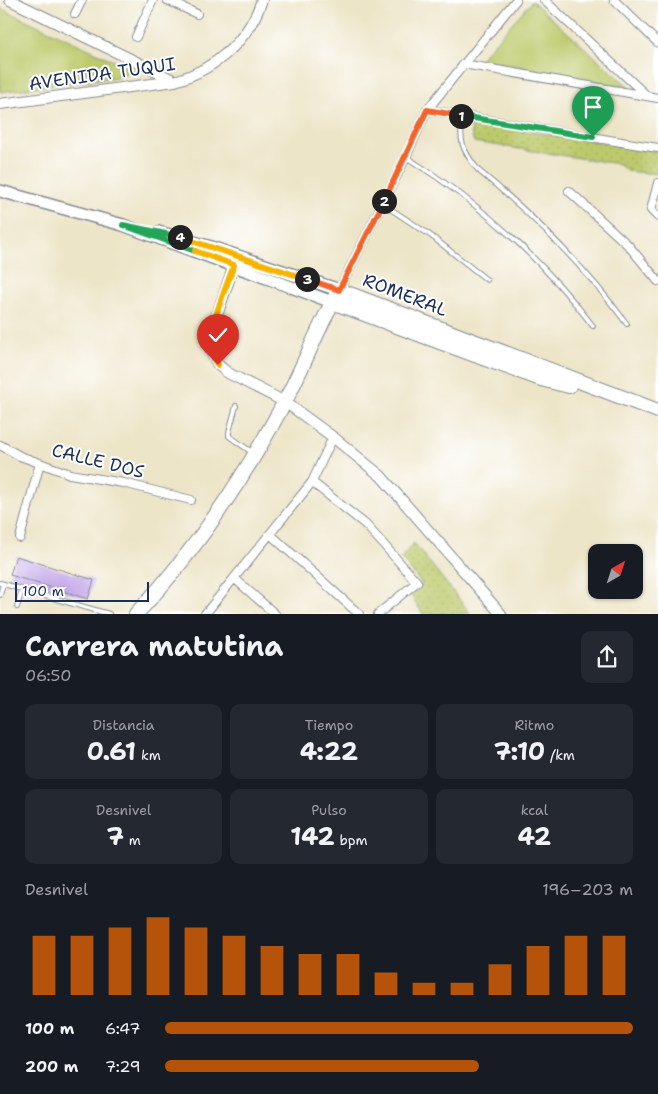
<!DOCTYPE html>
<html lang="es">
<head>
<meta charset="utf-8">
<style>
	body { margin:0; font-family:"Shantell Sans",sans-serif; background:#242831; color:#f1f3f6; height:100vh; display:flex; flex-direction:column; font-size:19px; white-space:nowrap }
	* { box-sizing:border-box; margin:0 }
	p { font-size:16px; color:#9ea1a6 }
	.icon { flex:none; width:28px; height:28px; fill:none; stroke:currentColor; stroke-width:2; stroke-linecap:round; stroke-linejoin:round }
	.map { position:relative; height:614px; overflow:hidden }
	.drawer { display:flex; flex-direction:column; background:#171b24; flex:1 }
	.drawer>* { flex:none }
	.needle { width:32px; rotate:39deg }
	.fabs { position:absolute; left:588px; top:544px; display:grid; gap:10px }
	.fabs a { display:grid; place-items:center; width:55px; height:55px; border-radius:10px; background:#171b24; box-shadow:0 1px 4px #0004; font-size:25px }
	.scale { position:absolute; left:15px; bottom:12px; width:134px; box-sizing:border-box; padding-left:5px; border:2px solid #1b2f5e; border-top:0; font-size:14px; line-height:18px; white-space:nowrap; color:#1b2f5e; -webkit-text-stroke:4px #fff; paint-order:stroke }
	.pin { position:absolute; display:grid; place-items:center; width:42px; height:42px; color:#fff; margin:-51px -21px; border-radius:50% 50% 50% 0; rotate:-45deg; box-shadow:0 0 5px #0007 }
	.pin .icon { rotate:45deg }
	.km { position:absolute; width:25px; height:25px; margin:-12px; border-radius:50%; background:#222; color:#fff; font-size:14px; line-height:25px; text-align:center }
	.round { display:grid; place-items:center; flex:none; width:52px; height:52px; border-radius:10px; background:#242831 }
	.overview { display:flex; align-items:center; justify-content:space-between; height:85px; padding:0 25px }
	h1 { font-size:28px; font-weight:700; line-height:38px }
	.figures { display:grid; grid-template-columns:repeat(3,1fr); gap:8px; height:85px; padding:5px 25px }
	.figures div { display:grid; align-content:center; border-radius:10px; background:#242831; text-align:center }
	.figures b { font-size:25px; font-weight:700 }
	.figures small { font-size:14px; font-weight:400 }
	.figures p { font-size:14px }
	.chart { height:140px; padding:10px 25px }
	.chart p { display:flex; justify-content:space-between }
	.chart svg { width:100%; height:90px; margin-top:5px; stroke:#b45309; stroke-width:6 }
	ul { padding:0 25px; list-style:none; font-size:16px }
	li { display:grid; grid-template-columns:80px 60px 1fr; align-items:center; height:38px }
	li i { height:12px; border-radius:6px; background:#b45309 }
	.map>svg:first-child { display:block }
</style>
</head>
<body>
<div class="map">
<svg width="658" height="614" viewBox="0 0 658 614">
	<defs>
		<pattern id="park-dots" width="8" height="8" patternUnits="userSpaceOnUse" patternTransform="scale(1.25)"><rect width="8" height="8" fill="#bdca6c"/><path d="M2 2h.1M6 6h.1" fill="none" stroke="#a2ae60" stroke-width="1.8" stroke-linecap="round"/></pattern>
	</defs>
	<rect width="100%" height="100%" fill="#fff"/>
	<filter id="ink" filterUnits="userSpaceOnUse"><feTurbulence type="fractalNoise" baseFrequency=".02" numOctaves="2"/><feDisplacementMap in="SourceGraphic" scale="10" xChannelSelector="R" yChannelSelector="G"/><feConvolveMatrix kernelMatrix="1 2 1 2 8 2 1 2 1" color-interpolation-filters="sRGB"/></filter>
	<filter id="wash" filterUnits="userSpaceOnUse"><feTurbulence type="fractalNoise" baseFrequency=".0096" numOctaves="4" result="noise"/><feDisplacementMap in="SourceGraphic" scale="20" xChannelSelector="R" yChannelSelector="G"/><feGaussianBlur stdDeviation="1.12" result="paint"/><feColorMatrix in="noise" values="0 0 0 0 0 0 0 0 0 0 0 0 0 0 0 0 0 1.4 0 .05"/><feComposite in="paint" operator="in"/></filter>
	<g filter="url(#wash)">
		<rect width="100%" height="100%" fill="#ede5c8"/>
		<path fill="#bdca6c" stroke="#6c7c65" d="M532,1L630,88L480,59Z
			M0,8L134,70L118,77L0,92Z"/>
		<path fill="url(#park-dots)" stroke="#6c7c65" d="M472,123L658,151V166L656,174L627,171L619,164L474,142L471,133Z
			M414,543L471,614H423L411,595L422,584L401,558Z"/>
		<g id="blocks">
			<path fill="#bda0e8" d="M16,556L94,580L88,599L10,575Z"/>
		</g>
	</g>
	<g filter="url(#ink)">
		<use href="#blocks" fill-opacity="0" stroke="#848a93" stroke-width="1"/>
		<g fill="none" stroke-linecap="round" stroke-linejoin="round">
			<g stroke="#848a93" stroke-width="6">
				<path id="service" d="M463,116C458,141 463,151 478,170C534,216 584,266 627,324
					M406,157C479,202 541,258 593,326
					M383,204L430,235L487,280
					M236,406L229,432V436L253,453
					M0,583L109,614
					M0,595L3,584
					M17,607L22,590"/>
			</g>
			<g stroke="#848a93" stroke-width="10">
				<path id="minor" d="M167,0L197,14
					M544,0L647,96
					M614,0L658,43
					M75,14L82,0
					M136,37L153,0
					M463,64L658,98
					M427,110L658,148
					M658,183L651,210L658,217
					M569,191L628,245L658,281
					M339,290L406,157L427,110L516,0
					M0,445L20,456L70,474L123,483L191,500
					M312,482L366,525L417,582L378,614
					M270,534L359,614
					M20,538L40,463
					M234,578L275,614
					M205,614L312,482L333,437"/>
			</g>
			<g stroke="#848a93" stroke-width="12">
				<path id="tertiary" d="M10,0L175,81
					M0,104L175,81C216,69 248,41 262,0
					M234,265L214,324L211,340V351L218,365L228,373L285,402L333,437L381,476L501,614"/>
			</g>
			<g stroke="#848a93" stroke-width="14">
				<path id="secondary" d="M0,191L123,225L332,302
					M159,232L211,247L339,290"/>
			</g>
			<g stroke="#848a93" stroke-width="16">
				<path id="trunk" d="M332,302L491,361L541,379L569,386
					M136,614C195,552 244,478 284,403C304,366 318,327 339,290L658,411"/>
			</g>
			<use href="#service" stroke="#fff" stroke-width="4"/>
			<use href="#minor" stroke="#fff" stroke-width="8"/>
			<use href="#tertiary" stroke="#fff" stroke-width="10"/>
			<use href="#secondary" stroke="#fff" stroke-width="11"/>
			<use href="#trunk" stroke="#fff" stroke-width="14"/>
		</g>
	</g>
	<g fill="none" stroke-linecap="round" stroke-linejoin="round" filter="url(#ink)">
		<g stroke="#fff" stroke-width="10">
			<path id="split-1" d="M461,116L593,137"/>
		</g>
		<g stroke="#fff" stroke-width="10">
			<path id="split-2" d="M384,201L427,110L461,116"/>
		</g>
		<g stroke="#fff" stroke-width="10">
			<path id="split-3" d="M307,279L339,290L384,201"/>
		</g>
		<g stroke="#fff" stroke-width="10">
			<path id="split-4" d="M180,237L307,279"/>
		</g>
		<g stroke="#fff" stroke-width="10">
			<path id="split-5" d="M180,237L123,225L195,251"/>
		</g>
		<g stroke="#fff" stroke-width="10">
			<path id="split-6" d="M195,251L234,265C227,285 207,331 211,351C212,356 215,361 218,365"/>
		</g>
		<use href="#split-1" stroke="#22a559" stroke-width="6"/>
		<use href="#split-2" stroke="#f0652b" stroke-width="6"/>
		<use href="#split-3" stroke="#f0652b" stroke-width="6"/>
		<use href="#split-4" stroke="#f5b400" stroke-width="6"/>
		<use href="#split-5" stroke="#22a559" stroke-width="6"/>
		<use href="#split-6" stroke="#f5b400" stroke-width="6"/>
	</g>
	<g text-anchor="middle" stroke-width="4" stroke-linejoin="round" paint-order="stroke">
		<g font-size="18" fill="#1b2f5e" stroke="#fff">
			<text transform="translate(102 74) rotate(-8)" y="6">AVENIDA TUQUI</text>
			<text transform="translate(405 295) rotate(21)" y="6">ROMERAL</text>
			<text transform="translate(98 461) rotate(14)" y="6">CALLE DOS</text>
		</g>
	</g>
</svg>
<div class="fabs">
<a><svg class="needle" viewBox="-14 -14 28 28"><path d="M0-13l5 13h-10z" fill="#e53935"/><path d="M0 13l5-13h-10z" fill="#9ea1a6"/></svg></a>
</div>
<div class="scale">100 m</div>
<div class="pin" style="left:593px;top:137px;background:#1e9e55"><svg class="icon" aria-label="arrive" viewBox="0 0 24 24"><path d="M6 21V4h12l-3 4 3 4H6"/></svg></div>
<div class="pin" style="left:218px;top:365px;background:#d93025"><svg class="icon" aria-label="check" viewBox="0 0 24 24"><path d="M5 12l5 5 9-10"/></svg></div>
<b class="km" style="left:461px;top:116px">1</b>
<b class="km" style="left:384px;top:201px">2</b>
<b class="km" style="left:307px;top:279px">3</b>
<b class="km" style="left:180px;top:237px">4</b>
</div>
<section class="drawer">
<div class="overview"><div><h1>Carrera matutina</h1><p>06:50</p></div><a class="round"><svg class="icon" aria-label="share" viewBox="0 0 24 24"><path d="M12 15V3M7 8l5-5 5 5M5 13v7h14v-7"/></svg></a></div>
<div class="figures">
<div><p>Distancia</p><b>0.61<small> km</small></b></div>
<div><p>Tiempo</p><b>4:22</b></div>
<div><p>Ritmo</p><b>7:10<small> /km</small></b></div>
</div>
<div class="figures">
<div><p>Desnivel</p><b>7<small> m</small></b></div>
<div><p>Pulso</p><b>142<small> bpm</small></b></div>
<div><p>kcal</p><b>42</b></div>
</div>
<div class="chart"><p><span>Desnivel</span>196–203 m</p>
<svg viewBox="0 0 160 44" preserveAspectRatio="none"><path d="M5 44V15M15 44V15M25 44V11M35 44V6M45 44V11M55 44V15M65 44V20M75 44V24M85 44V24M95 44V33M105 44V38M115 44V38M125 44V29M135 44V20M145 44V15M155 44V15"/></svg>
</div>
<ul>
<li><b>100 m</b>6:47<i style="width:100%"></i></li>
<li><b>200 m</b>7:29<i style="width:67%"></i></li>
</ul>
</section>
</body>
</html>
